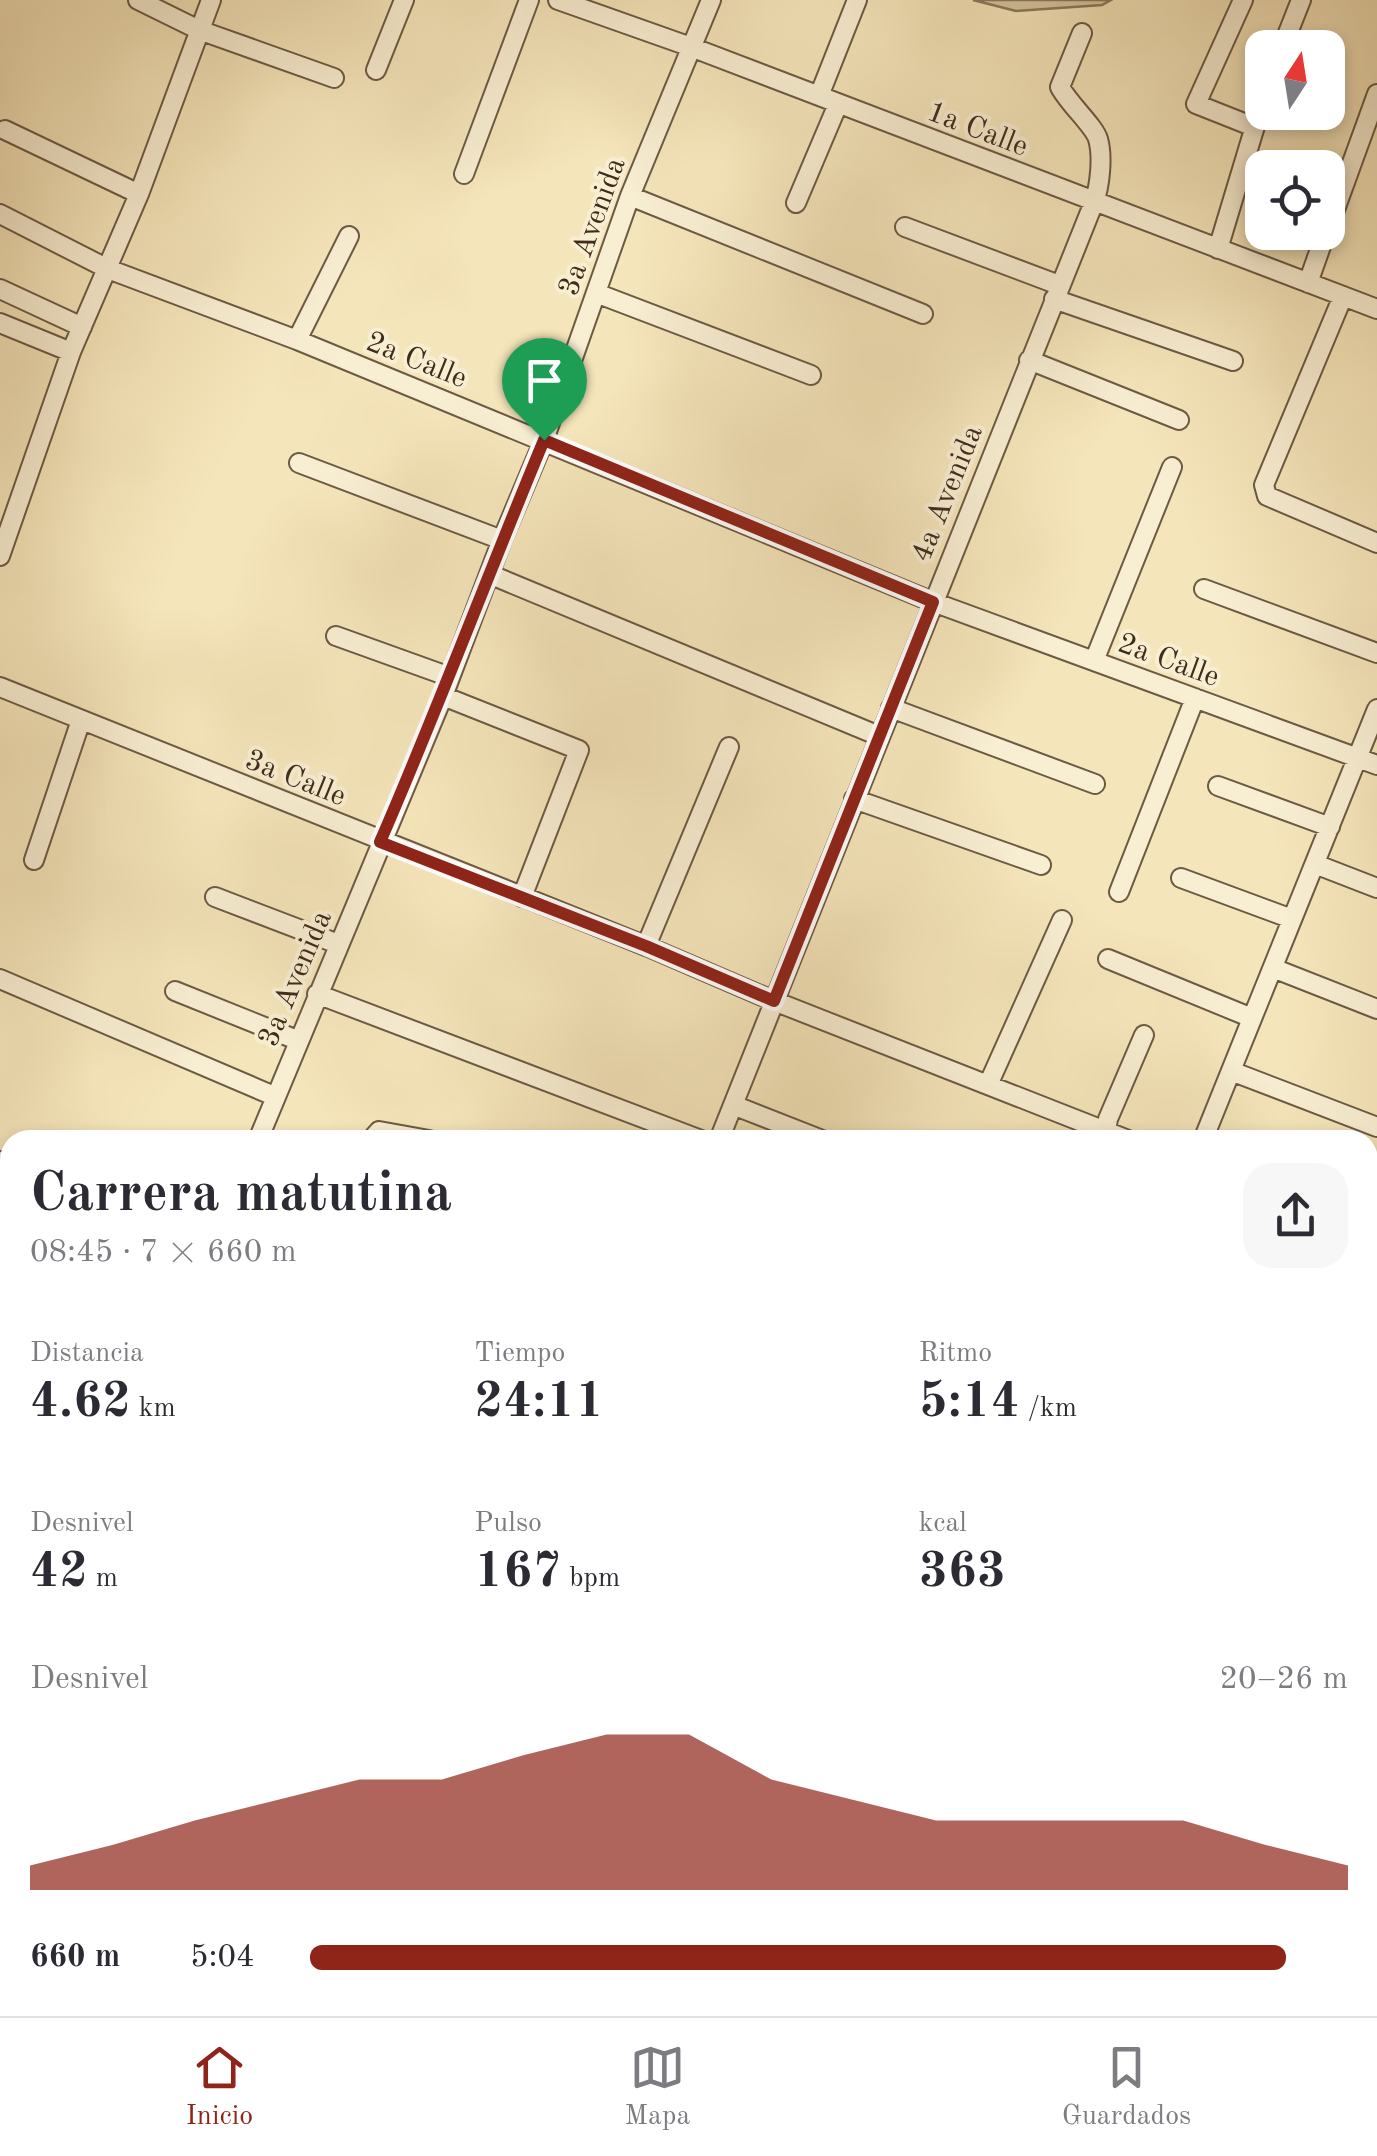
<!DOCTYPE html>
<html lang="es">
<head>
<meta charset="utf-8">
<style>
	body { margin:0; font-family:"Old Standard TT",serif; background:#f7f7f7; color:#2b2b33; height:100vh; display:flex; flex-direction:column; font-size:38px; white-space:nowrap }
	* { box-sizing:border-box; margin:0 }
	p { font-size:32px; color:#7c7c81 }
	.icon { flex:none; width:55px; height:55px; fill:none; stroke:currentColor; stroke-width:2; stroke-linecap:round; stroke-linejoin:round }
	.map { position:relative; flex:1; overflow:hidden }
	.details { position:absolute; left:0px; top:1130px; width:1378px; height:888px; display:flex; flex-direction:column; background:#fff; border-radius:30px 30px 0 0; box-shadow:0 5px 15px #0003 }
	.details>* { flex:none }
	.needle { width:65px; rotate:12deg }
	.buttons { position:absolute; left:1245px; top:30px; display:grid; gap:20px }
	.buttons a { display:grid; place-items:center; width:100px; height:100px; border-radius:20px; background:#fff; box-shadow:0 5px 15px #0003; font-size:50px }
	.pin { position:absolute; display:grid; place-items:center; width:85px; height:85px; color:#fff; margin:-102px -42px; border-radius:50% 50% 50% 0; rotate:-45deg; box-shadow:0 0 10px #0007 }
	.pin .icon { rotate:45deg }
	.round { display:grid; place-items:center; flex:none; width:105px; height:105px; border-radius:30px; background:#f7f7f7 }
	.summary { display:flex; align-items:center; justify-content:space-between; height:170px; padding:0 30px }
	h1 { font-size:55px; font-weight:700; line-height:75px }
	.metrics { display:grid; grid-template-columns:repeat(3,1fr); gap:15px; height:170px; padding:10px 30px }
	.metrics div { display:grid; align-content:center }
	.metrics b { font-size:50px; font-weight:700 }
	.metrics small { font-size:28px; font-weight:400 }
	.metrics p { font-size:28px }
	.chart { height:280px; padding:20px 30px }
	.chart p { display:flex; justify-content:space-between }
	.chart svg { width:100%; height:180px; margin-top:10px; fill:#8f2418; opacity:.7 }
	ul { padding:0 30px; list-style:none; font-size:32px }
	li { display:grid; grid-template-columns:160px 120px 1fr; align-items:center; height:75px }
	li i { height:25px; border-radius:12px; background:#8f2418 }
	.menu { display:flex; justify-content:space-around; align-items:center; height:140px; border-top:2px solid #e1e1e2; background:#fff; font-size:28px; color:#7c7c81 }
	.menu a { display:grid; justify-items:center; gap:5px }
	.menu .current { color:#8f2418 }
	.map>svg:first-child { display:block }
</style>
</head>
<body>
<div class="map">
<svg width="1377" height="2016" viewBox="0 0 1377 2016">
	<rect width="100%" height="100%" fill="#f5e5ba"/>
	<filter id="stains"><feTurbulence type="fractalNoise" baseFrequency=".002" numOctaves="4"/><feColorMatrix values="0 0 0 0 .2 0 0 0 0 .09 0 0 0 0 .02 0 0 0 .5 -.17"/></filter>
	<radialGradient id="worn" r=".72"><stop offset=".6" stop-color="#630" stop-opacity="0"/><stop offset="1" stop-color="#630" stop-opacity=".3"/></radialGradient>
	<path fill="#d6c69f" stroke="#8b795d" stroke-width="2.5" d="M973,0H1111L1102,5L1016,11Z"/>
	<g fill="none" stroke-linecap="round" stroke-linejoin="round">
		<g stroke="#6d5a43" stroke-width="22">
			<path id="minor" d="M138,0L199,30L334,78
				M558,0L691,47L1377,309
				M1243,0L1196,104L1254,127
				M1282,48L1301,0
				M376,70L404,0
				M819,96L857,0
				M5,130L139,194
				M464,174L529,0
				M630,196L923,314
				M796,203L838,104
				M0,214L108,269L297,340L933,602L1377,765
				M905,227L1059,285
				M1328,229L1377,94
				M1218,249L1262,103
				M1308,283L1326,232
				M0,289L82,327
				M596,293L811,375
				M1343,296L1264,485L1267,496L1377,543
				M1054,299L1233,361
				M0,323L71,352
				M297,340L349,236
				M1029,360L1179,420
				M299,463L502,540
				M0,556L71,352L139,194L211,0
				M489,574L879,736
				M1204,589L1377,653
				M336,636L450,677
				M1094,661L1172,467
				M0,687L646,946L774,1001L1128,1140
				M443,696L579,750L522,897
				M891,708L1095,784
				M1218,786L1330,827
				M854,799L1041,865
				M34,860L81,720
				M1315,864L1377,888
				M1181,878L1292,919
				M1119,892L1195,698
				M215,897L338,944
				M646,946L729,747
				M1108,959L1252,1018
				M1273,968L1377,1009
				M0,979L274,1096
				M175,991L297,1040
				M317,994L701,1140
				M1231,1071L1377,1127
				M988,1085L1062,920
				M733,1105L822,1140
				M1106,1131L1108,1119L1144,1035
				M258,1140L443,696L502,540L544,440L630,196L711,0
				M371,1140L379,1131L429,1140
				M719,1140L1094,202C1100,186 1103,156 1098,139C1094,126 1069,104 1060,87L1082,33
				M1203,1140L1377,709
				M0,1161L10,1165
				M1368,1245L1377,1250
				M0,1314L10,1287
				M0,1345L10,1348
				M1368,1435L1377,1411
				M0,1478L10,1482
				M0,1631L10,1634
				M1368,1708L1377,1712
				M0,1717L10,1721
				M0,1767L10,1744
				M1368,1891L1377,1866
				M1368,1932L1377,1936
				M941,2008L964,2016
				M1175,2008L1194,2016
				M128,2016L132,2008
				M218,2016L221,2008
				M379,2016L382,2008
				M631,2016L634,2008
				M853,2016L857,2008
				M1081,2016L1084,2008
				M1315,2016L1319,2008"/>
		</g>
		<use href="#minor" stroke="#f8eed2" stroke-width="18"/>
	</g>
	<g fill="none" stroke-linecap="round" stroke-linejoin="round">
		<g stroke="#fff" stroke-width="20">
			<path id="route" d="M544,440L933,602L774,1001L646,946L380,842C438,709 488,574 544,440Z"/>
		</g>
		<use href="#route" stroke="#8f2418" stroke-width="12"/>
	</g>
	<g text-anchor="middle" stroke-width="8" stroke-linejoin="round" paint-order="stroke">
		<g font-size="30" fill="#402c1b" stroke="#f8eed2">
			<text transform="translate(978 128) rotate(21)" y="10">1a Calle</text>
			<text transform="translate(591 226) rotate(-70)" y="10">3a Avenida</text>
			<text transform="translate(417 359) rotate(22)" y="10">2a Calle</text>
			<text transform="translate(946 493) rotate(-68)" y="10">4a Avenida</text>
			<text transform="translate(1169 659) rotate(20)" y="10">2a Calle</text>
			<text transform="translate(296 777) rotate(22)" y="10">3a Calle</text>
			<text transform="translate(294 978) rotate(-67)" y="10">3a Avenida</text>
		</g>
	</g>
	<rect width="100%" height="100%" filter="url(#stains)"/>
	<rect width="100%" height="100%" fill="url(#worn)"/>
</svg>
<div class="buttons">
<a><svg class="needle" viewBox="-14 -14 28 28"><path d="M0-13l5 13h-10z" fill="#e53935"/><path d="M0 13l5-13h-10z" fill="#7c7c81"/></svg></a>
<a><svg class="icon" aria-label="locate" viewBox="0 0 24 24"><circle cx="12" cy="12" r="6"/><path d="M12 2v4M12 18v4M2 12h4M18 12h4"/></svg></a>
</div>
<div class="pin" style="left:544px;top:440px;background:#1e9e55"><svg class="icon" aria-label="arrive" viewBox="0 0 24 24"><path d="M6 21V4h12l-3 4 3 4H6"/></svg></div>
<section class="details">
<div class="summary"><div><h1>Carrera matutina</h1><p>08:45 · 7 × 660 m</p></div><a class="round"><svg class="icon" aria-label="share" viewBox="0 0 24 24"><path d="M12 15V3M7 8l5-5 5 5M5 13v7h14v-7"/></svg></a></div>
<div class="metrics">
<div><p>Distancia</p><b>4.62<small> km</small></b></div>
<div><p>Tiempo</p><b>24:11</b></div>
<div><p>Ritmo</p><b>5:14<small> /km</small></b></div>
</div>
<div class="metrics">
<div><p>Desnivel</p><b>42<small> m</small></b></div>
<div><p>Pulso</p><b>167<small> bpm</small></b></div>
<div><p>kcal</p><b>363</b></div>
</div>
<div class="chart"><p><span>Desnivel</span>20–26 m</p>
<svg viewBox="0 0 160 44" preserveAspectRatio="none"><path d="M0 44V38L10 33L20 27L30 22L40 17L50 17L60 11L70 6L80 6L90 17L100 22L110 27L120 27L130 27L140 27L150 33L160 38V44z"/></svg>
</div>
<ul>
<li><b>660 m</b>5:04<i style="width:94%"></i></li>
</ul>
</section>
</div>
<nav class="menu">
<a class="current"><svg class="icon" aria-label="home" viewBox="0 0 24 24"><path d="M3 11l9-7 9 7M6 9v11h12V9"/></svg>Inicio</a>
<a><svg class="icon" aria-label="map" viewBox="0 0 24 24"><path d="M3 6l6-2 6 2 6-2v14l-6 2-6-2-6 2zM9 4v14M15 6v14"/></svg>Mapa</a>
<a><svg class="icon" aria-label="saved" viewBox="0 0 24 24"><path d="M7 4h10v16l-5-4-5 4z"/></svg>Guardados</a>
</nav>
</body>
</html>
